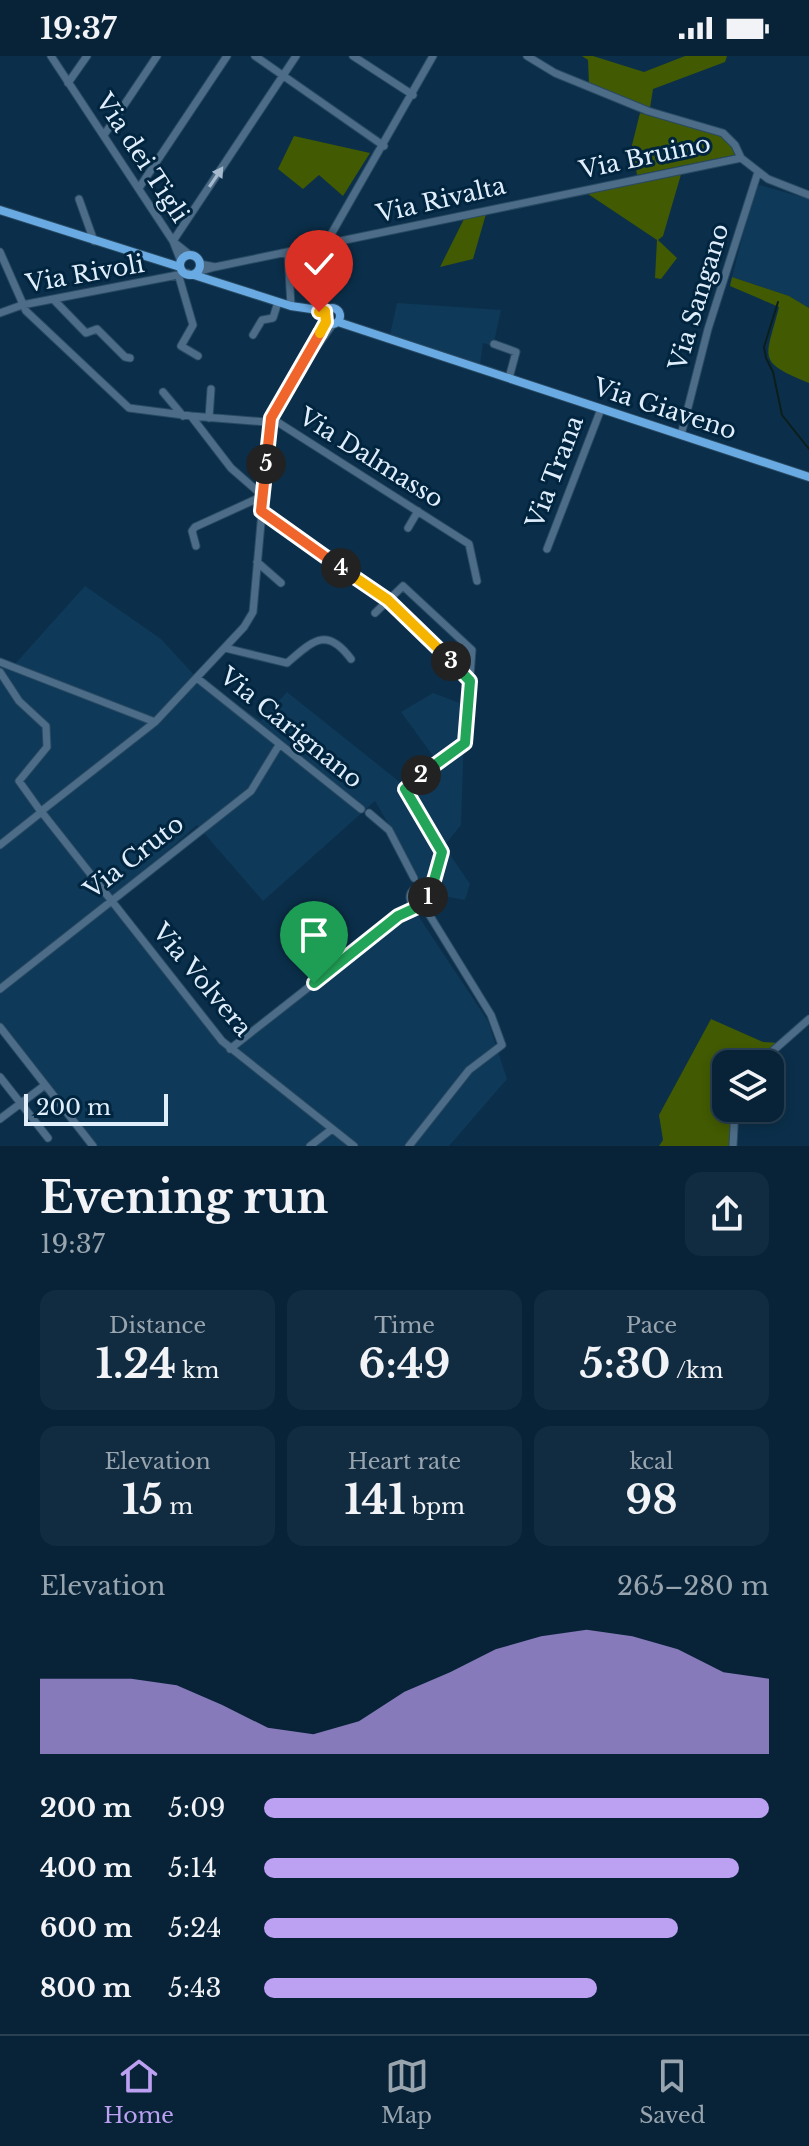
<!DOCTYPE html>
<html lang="en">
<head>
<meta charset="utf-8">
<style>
	body { margin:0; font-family:"Libre Baskerville",serif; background:#112b40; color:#f1f3f6; height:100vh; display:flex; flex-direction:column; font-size:30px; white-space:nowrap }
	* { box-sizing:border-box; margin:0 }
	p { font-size:26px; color:#98a4ae }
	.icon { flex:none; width:44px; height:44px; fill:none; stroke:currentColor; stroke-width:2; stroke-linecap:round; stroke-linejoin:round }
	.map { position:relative; height:1090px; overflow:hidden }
	.panel { display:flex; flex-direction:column; background:#082338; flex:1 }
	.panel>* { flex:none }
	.fabs { position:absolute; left:712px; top:994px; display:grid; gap:16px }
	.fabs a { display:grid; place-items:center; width:72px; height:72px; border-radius:16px; background:#082338; box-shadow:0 4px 12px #0003,0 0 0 2px #294053; font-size:40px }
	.scale { position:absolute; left:24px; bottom:20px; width:144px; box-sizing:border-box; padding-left:8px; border:4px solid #e0eefc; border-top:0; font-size:22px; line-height:28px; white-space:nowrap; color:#e0eefc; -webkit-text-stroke:6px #01253f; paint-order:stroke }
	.pin { position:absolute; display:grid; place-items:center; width:68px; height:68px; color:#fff; margin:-82px -34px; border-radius:50% 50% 50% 0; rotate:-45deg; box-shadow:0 0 8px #0007 }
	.pin .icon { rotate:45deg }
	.km { position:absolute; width:40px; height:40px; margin:-20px; border-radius:50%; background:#222; color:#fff; font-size:22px; line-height:40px; text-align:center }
	.round { display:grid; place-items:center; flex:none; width:84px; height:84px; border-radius:16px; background:#112b40 }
	.head { display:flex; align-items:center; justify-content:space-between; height:136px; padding:0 40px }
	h1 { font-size:44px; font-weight:700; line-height:60px }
	.stats { display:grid; grid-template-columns:repeat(3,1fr); gap:12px; height:136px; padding:8px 40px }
	.stats div { display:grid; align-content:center; border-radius:16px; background:#112b40; text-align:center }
	.stats b { font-size:40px; font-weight:700 }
	.stats small { font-size:22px; font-weight:400 }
	.stats p { font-size:22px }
	.chart { height:224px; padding:16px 40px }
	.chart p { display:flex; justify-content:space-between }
	.chart svg { width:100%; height:144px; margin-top:8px; fill:#bca0f2; opacity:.7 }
	ul { padding:0 40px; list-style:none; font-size:26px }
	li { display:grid; grid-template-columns:128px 96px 1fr; align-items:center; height:60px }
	li i { height:20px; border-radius:10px; background:#bca0f2 }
	.status { display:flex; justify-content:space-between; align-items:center; height:56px; padding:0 40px; background:#082338; direction:ltr }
	.status svg { height:22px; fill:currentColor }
	.tab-bar { display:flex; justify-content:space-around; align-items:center; height:112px; border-top:2px solid #294053; background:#082338; font-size:22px; color:#98a4ae }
	.tab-bar a { display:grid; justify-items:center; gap:4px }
	.tab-bar .active { color:#bca0f2 }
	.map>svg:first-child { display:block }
</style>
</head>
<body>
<div class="status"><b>19:37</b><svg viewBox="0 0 49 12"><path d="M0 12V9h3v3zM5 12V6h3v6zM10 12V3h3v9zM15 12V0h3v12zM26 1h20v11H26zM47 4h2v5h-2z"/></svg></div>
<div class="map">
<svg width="809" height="1090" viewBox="0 0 809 1090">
	<rect width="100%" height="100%" fill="#0b2f4a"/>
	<path fill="#0f3959" d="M756,128L809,143V252L789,240L732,221Z
		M397,247L501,254L493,290L483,287L480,308L390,279Z
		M85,530L161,583L197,622L261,665L287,636L406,731L436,704L401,656L433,637L465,649L461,769L444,790L470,828L465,844L428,837L375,745L263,845L197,769L111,844L231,993L415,855L488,965L507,1023L449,1090H93L0,973V606L15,608Z"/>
	<path fill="#425a02" d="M582,0H593L644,16L685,0H727L725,6L653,33L650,52L589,28L588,4Z
		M640,57L722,79L734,90V99L637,119L632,89Z
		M294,80L370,97L343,140L319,119L303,133L278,113Z
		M682,115L663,180L658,184L677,202L661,223L655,222L657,184L585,136Z
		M486,158L473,203L440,211L464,163Z
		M732,221L789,240L809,252V327C755,305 766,303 779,251L730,230Z
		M711,963L763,986L780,987L754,1008H726V1052H733L730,1090H659L663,1084L659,1059Z"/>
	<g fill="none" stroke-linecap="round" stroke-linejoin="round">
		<path stroke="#0c1e1c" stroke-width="2" d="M778,246L764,291L766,302L773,316L782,359L809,393"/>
		<g stroke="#294a63" stroke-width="9">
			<path id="minor" d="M51,0L173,185L180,203
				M255,0L384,90
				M353,0L413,39
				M527,0L555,17L648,55L723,77L735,89L741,102L768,123L809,139
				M68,27L87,0
				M104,79L157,0
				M139,132L227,0
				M79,143L94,185
				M173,185L296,0
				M175,187L190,199
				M325,189L433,0
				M0,196L26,255L129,352L191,360L231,412L263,440
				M288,197L291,250
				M200,208L215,211L201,215
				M215,211L741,102
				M179,221L193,269L181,290L198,300
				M54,244L86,277L97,273L125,301L130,302
				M0,257L22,249L188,217
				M253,279L262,264L273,262L278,246
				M494,288L516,296L509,322
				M163,336L183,360
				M191,360L279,367L469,488L477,525
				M209,362L211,333
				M681,379L708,273L758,116
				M261,455L388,544L469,622
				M408,472L418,455
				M196,490L192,475L195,471L263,440
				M547,493L601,353
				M257,506L281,527
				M375,557L403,530L472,594L465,687L405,733L442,796L433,828L426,836
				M225,592L287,607C312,586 326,569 351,603
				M0,606L155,666
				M0,616L19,645L46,670L47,691L19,725L39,753
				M197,622L361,753
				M44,753L155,666L244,571L253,556L270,366L305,307L333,268
				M369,757L389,774L414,822
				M44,759L222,985L354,1090
				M0,789L39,758
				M410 841a9 9 0 1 1 18 0a9 9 0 1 1-18 0Z
				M0,933L251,735L279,689
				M0,971L93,1090
				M230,993L407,854
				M758,1008L809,963
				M0,1021L48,1082
				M0,1063L45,1029
				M310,1090L332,1073
				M409,1090L469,1014L502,989L491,959L427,855
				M733,1090L735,1052"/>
		</g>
		<g stroke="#294a63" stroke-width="10">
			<path id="major" d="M0,154L180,211
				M180 209a10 10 0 1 1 20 0a10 10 0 1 1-20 0Z
				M194,219L291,250L325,255
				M324 260a8 8 0 1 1 16 0a8 8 0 1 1-16 0Z
				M338,266L809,421"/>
		</g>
		<use href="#minor" stroke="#4d6c87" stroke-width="7"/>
		<use href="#major" stroke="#6aaae2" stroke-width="8"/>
	</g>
	<defs><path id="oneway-solid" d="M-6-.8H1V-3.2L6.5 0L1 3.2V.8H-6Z" transform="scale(2)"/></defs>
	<use fill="#a5bacd" href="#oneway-solid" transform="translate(216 121) rotate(-56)"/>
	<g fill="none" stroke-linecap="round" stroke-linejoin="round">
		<g stroke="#fff" stroke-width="16">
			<path id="split-1" d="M314,927L398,860L424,848L428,841"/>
		</g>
		<g stroke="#fff" stroke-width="16">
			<path id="split-2" d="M421,719L405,733L442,796L433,828L426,836L428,841"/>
		</g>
		<g stroke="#fff" stroke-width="16">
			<path id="split-3" d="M421,719L465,687L470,625L451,605"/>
		</g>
		<g stroke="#fff" stroke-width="16">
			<path id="split-4" d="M341,512L388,544L451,605"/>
		</g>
		<g stroke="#fff" stroke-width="16">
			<path id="split-5" d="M266,408L261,455L341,512"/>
		</g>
		<g stroke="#fff" stroke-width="16">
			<path id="split-6" d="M266,408L271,362L320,277"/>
		</g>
		<g stroke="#fff" stroke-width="16">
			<path id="split-7" d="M319,256L325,255L326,266L320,277"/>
		</g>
		<use href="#split-1" stroke="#22a559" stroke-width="10"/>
		<use href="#split-2" stroke="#22a559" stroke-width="10"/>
		<use href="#split-3" stroke="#22a559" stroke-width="10"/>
		<use href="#split-4" stroke="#f5b400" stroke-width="10"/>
		<use href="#split-5" stroke="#f0652b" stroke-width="10"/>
		<use href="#split-6" stroke="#f0652b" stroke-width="10"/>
		<use href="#split-7" stroke="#f5b400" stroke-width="10"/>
	</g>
	<g text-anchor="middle" stroke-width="6" stroke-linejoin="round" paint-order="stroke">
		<g font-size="24" fill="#e0eefc" stroke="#01253f">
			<text transform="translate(645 101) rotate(-12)" y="8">Via Bruino</text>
			<text transform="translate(142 102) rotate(57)" y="8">Via dei Tigli</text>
			<text transform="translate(441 144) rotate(-13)" y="8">Via Rivalta</text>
			<text transform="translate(85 218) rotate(-10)" y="8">Via Rivoli</text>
			<text transform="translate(699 241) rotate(-73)" y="8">Via Sangano</text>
			<text transform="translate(665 353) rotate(18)" y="8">Via Giaveno</text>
			<text transform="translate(371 402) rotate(32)" y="8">Via Dalmasso</text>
			<text transform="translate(555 416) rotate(-69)" y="8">Via Trana</text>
			<text transform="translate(291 672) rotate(39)" y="8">Via Carignano</text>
			<text transform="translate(134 801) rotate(-38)" y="8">Via Cruto</text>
			<text transform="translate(202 924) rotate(50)" y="8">Via Volvera</text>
		</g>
	</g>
</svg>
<div class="fabs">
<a><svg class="icon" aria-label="layers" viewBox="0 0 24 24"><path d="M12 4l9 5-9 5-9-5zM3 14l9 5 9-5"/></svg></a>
</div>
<div class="scale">200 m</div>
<div class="pin" style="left:314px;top:927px;background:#1e9e55"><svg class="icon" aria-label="arrive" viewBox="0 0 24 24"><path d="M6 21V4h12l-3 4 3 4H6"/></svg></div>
<div class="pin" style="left:319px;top:256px;background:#d93025"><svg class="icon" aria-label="check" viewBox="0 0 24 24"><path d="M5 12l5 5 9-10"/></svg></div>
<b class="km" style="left:428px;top:841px">1</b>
<b class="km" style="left:421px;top:719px">2</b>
<b class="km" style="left:451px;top:605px">3</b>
<b class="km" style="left:341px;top:512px">4</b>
<b class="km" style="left:266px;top:408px">5</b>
</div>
<section class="panel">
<div class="head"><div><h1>Evening run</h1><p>19:37</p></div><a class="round"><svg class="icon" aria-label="share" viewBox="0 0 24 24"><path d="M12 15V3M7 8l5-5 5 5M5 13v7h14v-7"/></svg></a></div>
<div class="stats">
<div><p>Distance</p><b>1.24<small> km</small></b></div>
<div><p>Time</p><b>6:49</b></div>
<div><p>Pace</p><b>5:30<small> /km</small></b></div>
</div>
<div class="stats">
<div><p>Elevation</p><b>15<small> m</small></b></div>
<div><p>Heart rate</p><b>141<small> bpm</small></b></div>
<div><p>kcal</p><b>98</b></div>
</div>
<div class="chart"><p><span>Elevation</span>265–280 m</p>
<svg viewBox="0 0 160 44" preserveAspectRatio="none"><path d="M0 44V21L10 21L20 21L30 23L40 29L50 36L60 38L70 34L80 25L90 19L100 12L110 8L120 6L130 8L140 12L150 19L160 21V44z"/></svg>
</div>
<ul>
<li><b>200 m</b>5:09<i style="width:100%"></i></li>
<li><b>400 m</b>5:14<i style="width:94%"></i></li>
<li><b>600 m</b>5:24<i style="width:82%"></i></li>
<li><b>800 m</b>5:43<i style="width:66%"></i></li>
</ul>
</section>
<nav class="tab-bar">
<a class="active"><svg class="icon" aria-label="home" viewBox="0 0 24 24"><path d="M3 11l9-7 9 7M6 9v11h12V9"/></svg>Home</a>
<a><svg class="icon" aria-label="map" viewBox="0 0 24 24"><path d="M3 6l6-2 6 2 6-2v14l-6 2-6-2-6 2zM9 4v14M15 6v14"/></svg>Map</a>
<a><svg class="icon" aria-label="saved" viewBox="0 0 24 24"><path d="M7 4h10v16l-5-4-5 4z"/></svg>Saved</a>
</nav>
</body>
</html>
